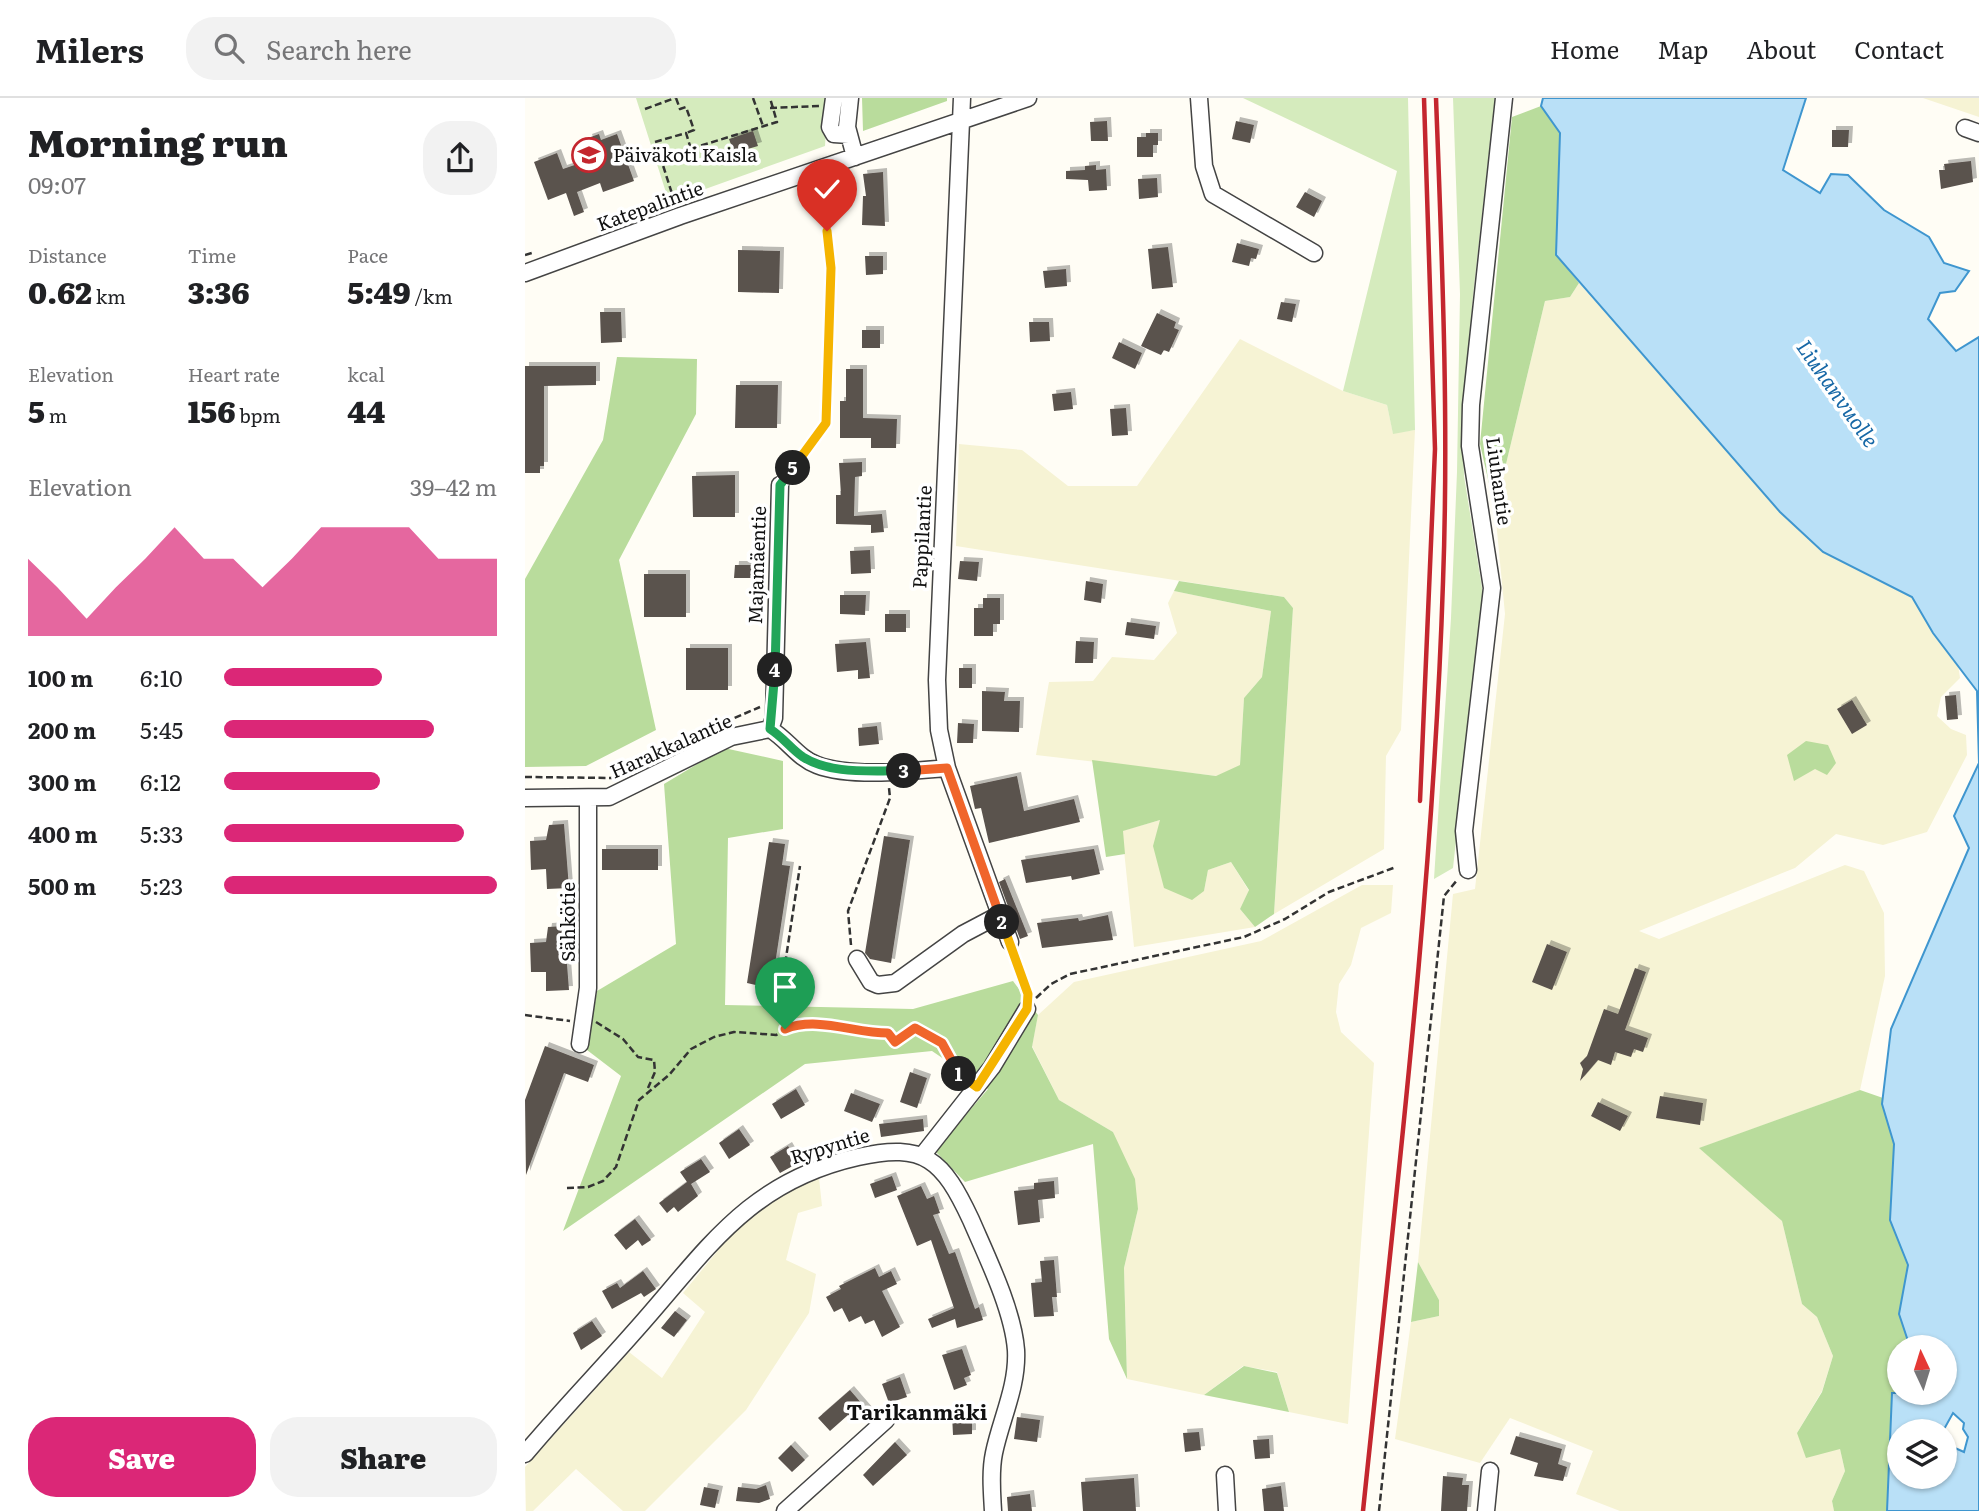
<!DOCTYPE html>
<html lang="en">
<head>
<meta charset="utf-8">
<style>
	body { margin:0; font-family:Literata,serif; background:#f2f2f2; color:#202124; height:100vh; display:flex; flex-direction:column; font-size:26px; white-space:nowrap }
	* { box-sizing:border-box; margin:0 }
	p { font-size:23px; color:#757577 }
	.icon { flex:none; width:38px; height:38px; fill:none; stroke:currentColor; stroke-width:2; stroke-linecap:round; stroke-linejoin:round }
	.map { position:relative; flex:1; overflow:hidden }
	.details { display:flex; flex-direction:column; background:#fff; width:525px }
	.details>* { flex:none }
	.needle { width:46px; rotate:356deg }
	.controls { position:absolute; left:1362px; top:1237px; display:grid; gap:14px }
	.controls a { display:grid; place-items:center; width:70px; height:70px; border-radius:50%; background:#fff; box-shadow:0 2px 5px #0004; font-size:35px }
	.pin { position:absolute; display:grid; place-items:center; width:60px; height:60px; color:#fff; margin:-72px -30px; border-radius:50% 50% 50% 0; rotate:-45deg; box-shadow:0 0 7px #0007 }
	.pin .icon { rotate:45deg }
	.km { position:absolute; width:35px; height:35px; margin:-18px; border-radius:50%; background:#222; color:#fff; font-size:19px; line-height:35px; text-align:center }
	.round { display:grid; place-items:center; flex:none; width:74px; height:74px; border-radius:28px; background:#f2f2f2 }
	.head { display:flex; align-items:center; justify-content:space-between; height:119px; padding:0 28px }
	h1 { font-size:38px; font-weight:800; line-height:52px }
	.metrics { display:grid; grid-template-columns:repeat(3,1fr); gap:10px; height:119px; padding:7px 28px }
	.metrics div { display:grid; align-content:center }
	.metrics b { font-size:30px; font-weight:800 }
	.metrics small { font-size:19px; font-weight:400 }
	.metrics p { font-size:19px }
	.chart { height:196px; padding:14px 28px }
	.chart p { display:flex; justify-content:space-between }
	.chart svg { width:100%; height:126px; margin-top:7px; fill:#db2777; opacity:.7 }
	.button { display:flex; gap:14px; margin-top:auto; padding:14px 28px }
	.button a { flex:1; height:80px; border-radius:28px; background:#db2777; color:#fff; font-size:28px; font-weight:800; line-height:80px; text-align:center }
	.button a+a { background:#f2f2f2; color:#202124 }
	ul { padding:0 28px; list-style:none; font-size:23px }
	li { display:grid; grid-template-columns:112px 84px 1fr; align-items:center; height:52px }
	li i { height:18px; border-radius:9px; background:#db2777 }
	header { display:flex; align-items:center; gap:42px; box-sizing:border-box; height:98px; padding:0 35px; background:#fff; border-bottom:2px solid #e0e0e0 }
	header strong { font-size:33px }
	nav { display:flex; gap:38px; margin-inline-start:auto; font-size:24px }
	.search { width:490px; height:63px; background:#f2f2f2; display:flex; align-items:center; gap:18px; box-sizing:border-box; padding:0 24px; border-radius:28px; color:#757577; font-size:26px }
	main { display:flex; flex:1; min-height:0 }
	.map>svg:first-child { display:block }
</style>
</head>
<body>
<header>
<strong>Milers</strong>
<div class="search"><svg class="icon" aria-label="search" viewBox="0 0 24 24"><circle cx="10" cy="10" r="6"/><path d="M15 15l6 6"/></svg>Search here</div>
<nav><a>Home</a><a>Map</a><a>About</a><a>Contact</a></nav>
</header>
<main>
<section class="details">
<div class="head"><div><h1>Morning run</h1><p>09:07</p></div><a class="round"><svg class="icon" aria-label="share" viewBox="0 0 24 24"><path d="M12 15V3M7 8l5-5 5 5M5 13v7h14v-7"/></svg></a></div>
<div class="metrics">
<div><p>Distance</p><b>0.62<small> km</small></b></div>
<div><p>Time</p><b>3:36</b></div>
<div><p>Pace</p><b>5:49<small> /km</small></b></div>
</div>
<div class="metrics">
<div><p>Elevation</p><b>5<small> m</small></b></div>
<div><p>Heart rate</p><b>156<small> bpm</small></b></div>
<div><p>kcal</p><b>44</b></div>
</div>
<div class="chart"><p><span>Elevation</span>39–42 m</p>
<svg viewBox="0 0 160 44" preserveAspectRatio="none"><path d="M0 44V17L10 27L20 38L30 27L40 17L50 6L60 17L70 17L80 27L90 17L100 6L110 6L120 6L130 6L140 17L150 17L160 17V44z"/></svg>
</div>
<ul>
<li><b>100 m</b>6:10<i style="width:58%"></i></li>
<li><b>200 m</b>5:45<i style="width:77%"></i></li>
<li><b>300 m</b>6:12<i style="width:57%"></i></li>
<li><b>400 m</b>5:33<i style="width:88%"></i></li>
<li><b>500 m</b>5:23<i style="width:100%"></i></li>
</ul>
<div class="button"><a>Save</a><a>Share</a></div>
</section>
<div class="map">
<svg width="1454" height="1413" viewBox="0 0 1454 1413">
	<defs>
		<filter id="shadow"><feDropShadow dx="4" dy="-4" stdDeviation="0" flood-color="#0004"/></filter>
	</defs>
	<rect width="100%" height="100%" fill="#fffdf5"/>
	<path fill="#f6f3d4" d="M1398,0H1454V19Z
		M1054,185L1255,414L1298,454L1387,499L1408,535L1433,567L1435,580L1416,599L1412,618L1426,631L1441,637L1442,657L1402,734L1358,747L1311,736L1270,770L1114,833L1134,841L1320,767L1339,773L1359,815L1360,878L1335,992L1175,1050L1257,1123L1277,1206L1292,1219L1308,1258L1297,1293L1272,1335L1315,1351L1320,1373L1307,1403L1309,1413H1095L1051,1396L1068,1353L985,1320L955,1365L870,1341L886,1224L914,1218V1202L893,1164L928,796L950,791L980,516L970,412L1020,203L1045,199Z
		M715,241L818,293L862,307L868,335L890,332L876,632L861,658L859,751L749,816L768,510L759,499L431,448L434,346L497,352L543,388H612Z
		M649,493L746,513L737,579L719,600L715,668L692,678L511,657L524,584L568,583L587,559L629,562L652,535L643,505Z
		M635,722L679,793L683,772L706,764L724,793L715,811L730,829L609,849L597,733Z
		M837,787H868L866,815L836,830L826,867L814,886L811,914L816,934L849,965L823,1326L764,1314L752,1274L718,1268L679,1297L602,1281L599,1170L613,1111L588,1034L534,1002L507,948L513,917L549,884L736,843Z
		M294,1080L297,1108L273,1115L261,1162L291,1176L284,1215L221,1312L120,1413H98L51,1371L8,1413H1L0,1369L104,1254L137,1280L180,1214L158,1195L218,1122L252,1098Z"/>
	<path fill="#d5ebbd" d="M111,0H303L300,48L144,104Z
		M718,0H883L890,332L868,336L862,307L818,293L872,73Z
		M928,0H970L948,198L938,336L939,378L958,496L928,770L909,781L926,520L932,374L935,196Z"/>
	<path fill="#b9dc9c" d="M337,0H422V3L338,33Z
		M1016,8L1035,35L1032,157L1054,185L1045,199L1020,203L970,412L955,346L987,19Z
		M92,259L172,261L171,316L94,462L131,632L61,668L0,669V481L78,342Z
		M654,483L759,499L768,510L749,816L730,829L715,811L724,792L706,764L683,772L679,793L667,802L639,790L628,748L635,722L598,733L600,756L581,759L567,662L691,678L715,667L719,600L737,579L746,513L649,493Z
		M1281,643L1303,647L1311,665L1302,677L1290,671L1269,683L1262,657Z
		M199,650L258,663V731L203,740L200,907L388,911L488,883L513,917L507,949L534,1002L588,1034L610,1081L613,1111L599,1170L602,1281L584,1241L568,1046L440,1084L410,1053L463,991L407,953L280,966L38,1133L96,978L62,952L72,893L151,846L139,686Z
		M1335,992L1358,1000L1369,1046L1365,1122L1383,1167L1374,1216L1385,1249L1374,1250V1294L1367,1295L1362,1413H1309L1307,1403L1320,1373L1315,1351L1281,1360L1272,1335L1297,1294L1308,1258L1292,1219L1277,1206L1257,1123L1174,1050Z
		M893,1164L914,1202V1218L886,1224Z
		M719,1268L752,1275L764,1314L679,1297Z"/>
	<path fill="#b9e0f7" stroke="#3f96cf" stroke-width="2" fill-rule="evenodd" d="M1018,0H1281L1258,72L1295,95L1306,76L1323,77L1359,112L1404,139L1419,165L1444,173L1430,193L1415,195L1403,221L1431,253L1454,239V1413H1362L1367,1295H1419V1250L1385,1249L1374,1216L1383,1167L1365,1122L1369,1046L1357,1006L1366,931L1444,750L1429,718L1454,665L1452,593L1408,535L1387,499L1298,454L1255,414L1031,157L1035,35L1016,8ZM1428,1315L1439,1325L1438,1331L1443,1339L1439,1354L1419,1345V1379H1374V1334L1418,1333Z"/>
	<path fill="#5a524d" filter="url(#shadow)" d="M582,23L583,43H566L565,24Z
		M711,23L729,27L725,45L707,41Z
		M1307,32H1324L1323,49H1307Z
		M228,33L233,48L209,55L204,41Z
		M621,35H633V47H628V59H612V39H621Z
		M74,36L76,42L92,36L109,83L78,94L75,85L52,94L59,114L49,118L41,95L23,102L9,64L32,55L38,71L70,60L63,40Z
		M1446,63L1448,84L1416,91L1414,72H1420L1419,66Z
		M571,67V72L581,71L582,92L564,93L563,82L541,81V73L560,72V68Z
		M358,74L360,128L337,127L338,98H341L338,76Z
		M632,80L633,99L614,101L613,81Z
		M780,94L797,103L789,119L771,109Z
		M712,145L734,151L731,161L726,160L724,168L707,164Z
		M643,149L648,189L627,191L623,151Z
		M213,152L255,153L254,195L213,194Z
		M340,158H358V176L341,177Z
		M541,171L542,188L520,190L518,173Z
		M756,204L771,206L767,224L752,221Z
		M75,214H96L97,244L76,245Z
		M632,215L651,224L649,230L654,232L644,254L639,252L636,257L616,248Z
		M504,224H524L525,243L505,244Z
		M337,232H355V250H337Z
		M594,244L617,255L610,271L587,260Z
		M0,268H71V287L19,288V368H15V375H0Z
		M321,271H338V320L372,321L371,350H346V340H315V303H321Z
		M211,287H253L252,330H210Z
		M546,294L548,311L529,313L527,296Z
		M601,310L603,337L587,338L585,311Z
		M337,364V378L330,379L329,418L357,416L359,434L346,435V427L311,426V397H316L314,365Z
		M210,377V419H168L167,378Z
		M345,452L346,475L326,476L325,453Z
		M435,463L454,464L452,483L433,481Z
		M210,467H230L229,480H209Z
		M119,476H161V519H119Z
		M561,483L578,486L576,505L559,502Z
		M315,497H341L340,517L315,516Z
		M458,500H475V526H468V538H449V510H458Z
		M360,516H381V534H360Z
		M602,524L631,528L629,541L600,537Z
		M551,543L569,544L568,565H550Z
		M341,544L345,580L333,581V572L312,574L310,546Z
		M161,550H203V592H161Z
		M434,570H447V590H434Z
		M457,593L480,594L479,603H495L494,634L457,633Z
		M1431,597L1433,621L1422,622L1420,598Z
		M1327,602L1342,627L1327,636L1312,611Z
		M433,625L449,626L448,645H432Z
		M352,628L354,646L334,648L333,630Z
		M492,678L499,713L549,701L555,724L464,745L456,710L450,711L445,688Z
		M39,726L44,790L22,791L21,771L6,772L5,743L21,742L24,727Z
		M359,738L385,742L366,865L345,861L340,855Z
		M244,744L260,746L257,767L265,768L247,886L235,885V888L222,885Z
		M77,751H133V772H77Z
		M569,751L575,776L547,782L546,778L501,785L496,762Z
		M480,781L503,838L495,841L474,784Z
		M583,817L588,842L517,850L512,825L553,820L554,823Z
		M39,828L44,892L21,893V874H6L5,845L21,844L23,829Z
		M1022,846L1042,854L1027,892L1007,884Z
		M1110,870L1121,874L1100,932L1123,940L1118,954L1109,951L1106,959L1090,954L1086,967L1073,962L1055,983L1058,971L1055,965L1062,958L1079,911L1093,916Z
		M20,948L69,967L63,984L39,975L1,1077L0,1002Z
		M385,974L402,980L392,1010L375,1004Z
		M271,991L280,1007L256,1021L247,1006Z
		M326,995L355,1006L347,1024L319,1013Z
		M1135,998L1178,1005L1175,1027L1131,1020Z
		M1073,1004L1103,1018L1095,1033L1066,1018Z
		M398,1021L399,1033L356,1039L354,1026Z
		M214,1031L225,1047L204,1061L194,1045Z
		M263,1048L273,1065L255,1075L245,1059Z
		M176,1061L185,1074L166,1086L173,1098L153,1114L149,1109L142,1115L134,1105L162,1084L155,1074Z
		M367,1078L372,1092L350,1100L345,1086Z
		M529,1083L530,1100L513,1102L515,1124L493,1127L489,1093L509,1091V1085Z
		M396,1088L402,1101L409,1098L415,1115L408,1117L424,1156L430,1154L450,1211L454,1209L458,1222L432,1230L430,1221L407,1230L403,1221L429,1210L406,1142L392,1148L372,1098Z
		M110,1121L126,1142L117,1148L113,1142L101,1152L89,1137Z
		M529,1162L532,1199H527L529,1218L509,1219L506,1185L517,1184L515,1163Z
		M350,1170L354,1179L366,1173L372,1186L357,1193L375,1229L357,1239L349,1222L340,1226L336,1218L324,1224L317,1210L309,1214L301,1199L316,1191L314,1188Z
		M118,1173L131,1191L119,1199L116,1195L87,1211L77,1193L92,1185L95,1190Z
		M150,1213L162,1222L149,1239L136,1230Z
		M67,1223L77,1238L56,1252L48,1235Z
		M437,1251L446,1277L439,1280L442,1287L429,1292L417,1257Z
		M375,1279L382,1299L364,1305L357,1286Z
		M325,1292L344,1314L331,1325L323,1317L305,1333L293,1320Z
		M427,1316H447V1336L428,1337Z
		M492,1319L515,1322L512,1344L489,1341Z
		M674,1334L676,1352L660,1354L658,1335Z
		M991,1338L1037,1351L1033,1366L1042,1369L1038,1383L1009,1378L1013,1365L985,1356Z
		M744,1341L745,1360L730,1361L728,1342Z
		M370,1344L382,1357L348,1388L338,1377Z
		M266,1347L280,1362L267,1374L253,1360Z
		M918,1378L938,1380L937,1387H944L942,1413H916Z
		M609,1380L611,1413H558L556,1384Z
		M241,1387L245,1401L234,1405L211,1403L213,1389L231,1391Z
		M756,1388L759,1413H739L737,1391Z
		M179,1389L194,1392L190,1410L175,1407Z
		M505,1396L507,1413H483L482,1399Z"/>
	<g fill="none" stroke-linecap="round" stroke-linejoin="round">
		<g stroke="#444" stroke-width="19">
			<path id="minor" d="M309,0L305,29L309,36L324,37
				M325,0L322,29L330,59
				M437,0L412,582L414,632L422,670L485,844
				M674,0L679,68L688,96L789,155
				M1440,30L1454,35
				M0,175L155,118L503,0
				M245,631L249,620L255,387
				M0,700L84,699L206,639L245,631C263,642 273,660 292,667C326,680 387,673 422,670
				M943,772L939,733L967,490L945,348L946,307L979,0
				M332,861L346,884L353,887L370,885L438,836L474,817
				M55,946L63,890V701
				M397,1058L467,969L502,911
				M0,1356C35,1314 73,1275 109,1234C180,1155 221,1084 333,1059C400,1044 418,1062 446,1122C462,1159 488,1212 491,1252C493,1288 476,1321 469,1355C465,1374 467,1394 468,1413
				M700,1377L702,1413
				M260,1413L361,1322
				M961,1413L965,1373"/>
		</g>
		<path stroke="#333" stroke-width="2.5" stroke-dasharray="7 3.5" stroke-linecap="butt" d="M151,0L155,11L161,9L169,32L161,35
			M228,0L238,28
			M245,10L294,8
			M120,11L150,0
			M130,44L161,35L166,51
			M135,58L150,105
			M136,60L252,24L245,0
			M0,157L10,154
			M263,376L301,325L304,299L306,170L301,133L287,90
			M200,624L235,609
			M0,679L87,680
			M326,847L323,813L365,700L364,690
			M490,857L503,897
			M257,886L275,768
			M511,900L526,886L545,876L719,839L760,821L804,794L871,769
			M0,917L45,923
			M71,924L98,941L113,959L129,962L130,974L123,990
			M42,1090L63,1089L78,1083L91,1069L114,1002L144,977L166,951L189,939L209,934L251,937L278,924L341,935H363L370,944L390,931L417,945L440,982
			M854,1413L919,798L933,781"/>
		<use href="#minor" stroke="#fff" stroke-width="16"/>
		<path stroke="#c4262e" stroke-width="4.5" d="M895,703L910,351L899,0
			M838,1413C870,1104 908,794 918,484C924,322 917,161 911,0"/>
	</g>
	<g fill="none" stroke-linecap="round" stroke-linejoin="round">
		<g stroke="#fff" stroke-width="14">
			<path id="split-1" d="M260,931C292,918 329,935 363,935L370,944L390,930L417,945L434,976"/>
		</g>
		<g stroke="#fff" stroke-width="14">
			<path id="split-2" d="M434,976L452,989L502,911L503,896L477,824"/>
		</g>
		<g stroke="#fff" stroke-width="14">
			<path id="split-3" d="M379,673L422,670L477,824"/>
		</g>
		<g stroke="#fff" stroke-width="14">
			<path id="split-4" d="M250,572L245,631C258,639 266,651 278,659C307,677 346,672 379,673"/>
		</g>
		<g stroke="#fff" stroke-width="14">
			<path id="split-5" d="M250,572L255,387L268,370"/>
		</g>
		<g stroke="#fff" stroke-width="14">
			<path id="split-6" d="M268,370L301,325L306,170L302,133"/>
		</g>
		<use href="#split-1" stroke="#f0652b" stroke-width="9"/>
		<use href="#split-2" stroke="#f5b400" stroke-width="9"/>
		<use href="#split-3" stroke="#f0652b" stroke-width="9"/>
		<use href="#split-4" stroke="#22a559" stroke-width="9"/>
		<use href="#split-5" stroke="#22a559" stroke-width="9"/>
		<use href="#split-6" stroke="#f5b400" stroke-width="9"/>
	</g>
	<defs>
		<g id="school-ring" transform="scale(1.75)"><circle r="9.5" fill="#fff" stroke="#c4262e" stroke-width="1.5"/><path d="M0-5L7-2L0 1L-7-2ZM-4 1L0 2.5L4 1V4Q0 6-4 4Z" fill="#c4262e"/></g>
	</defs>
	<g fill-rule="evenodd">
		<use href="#school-ring" x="64" y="57"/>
	</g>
	<g text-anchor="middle" stroke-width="7" stroke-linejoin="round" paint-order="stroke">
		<g font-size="19" fill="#111" stroke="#fff" text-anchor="start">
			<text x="88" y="64">Päiväkoti Kaisla</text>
		</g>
		<g font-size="19" fill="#111" stroke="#fff">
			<text transform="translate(125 108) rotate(-20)" y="7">Katepalintie</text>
			<text transform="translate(974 383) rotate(82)" y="7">Liuhantie</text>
			<text transform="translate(397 439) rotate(-87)" y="7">Pappilantie</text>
			<text transform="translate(232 467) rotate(-88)" y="7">Majamäentie</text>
			<text transform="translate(146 648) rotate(-24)" y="7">Harakkalantie</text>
			<text transform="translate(43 824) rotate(-90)" y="7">Sähkötie</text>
			<text transform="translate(305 1048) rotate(-17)" y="7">Rypyntie</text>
		</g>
		<g font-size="21" font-style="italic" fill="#1768a6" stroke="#fff">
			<text transform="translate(1312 296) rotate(55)" y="7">Liuhanvuolle</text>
		</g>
		<g font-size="21" font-weight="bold" fill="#111" stroke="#fff">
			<text x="392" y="1322">Tarikanmäki</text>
		</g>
	</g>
</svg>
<div class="controls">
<a><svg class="needle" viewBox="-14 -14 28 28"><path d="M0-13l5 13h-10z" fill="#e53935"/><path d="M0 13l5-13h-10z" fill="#757577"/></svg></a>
<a><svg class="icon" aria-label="layers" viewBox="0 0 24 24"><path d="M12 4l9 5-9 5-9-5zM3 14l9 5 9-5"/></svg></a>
</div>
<div class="pin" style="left:260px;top:931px;background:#1e9e55"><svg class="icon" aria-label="arrive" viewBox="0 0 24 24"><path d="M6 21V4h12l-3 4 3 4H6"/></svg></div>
<div class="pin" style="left:302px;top:133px;background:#d93025"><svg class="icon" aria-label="check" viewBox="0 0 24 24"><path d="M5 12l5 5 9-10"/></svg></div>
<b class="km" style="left:434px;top:976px">1</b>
<b class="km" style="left:477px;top:824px">2</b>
<b class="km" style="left:379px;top:673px">3</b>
<b class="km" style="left:250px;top:572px">4</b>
<b class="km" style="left:268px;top:370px">5</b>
</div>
</main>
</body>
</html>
